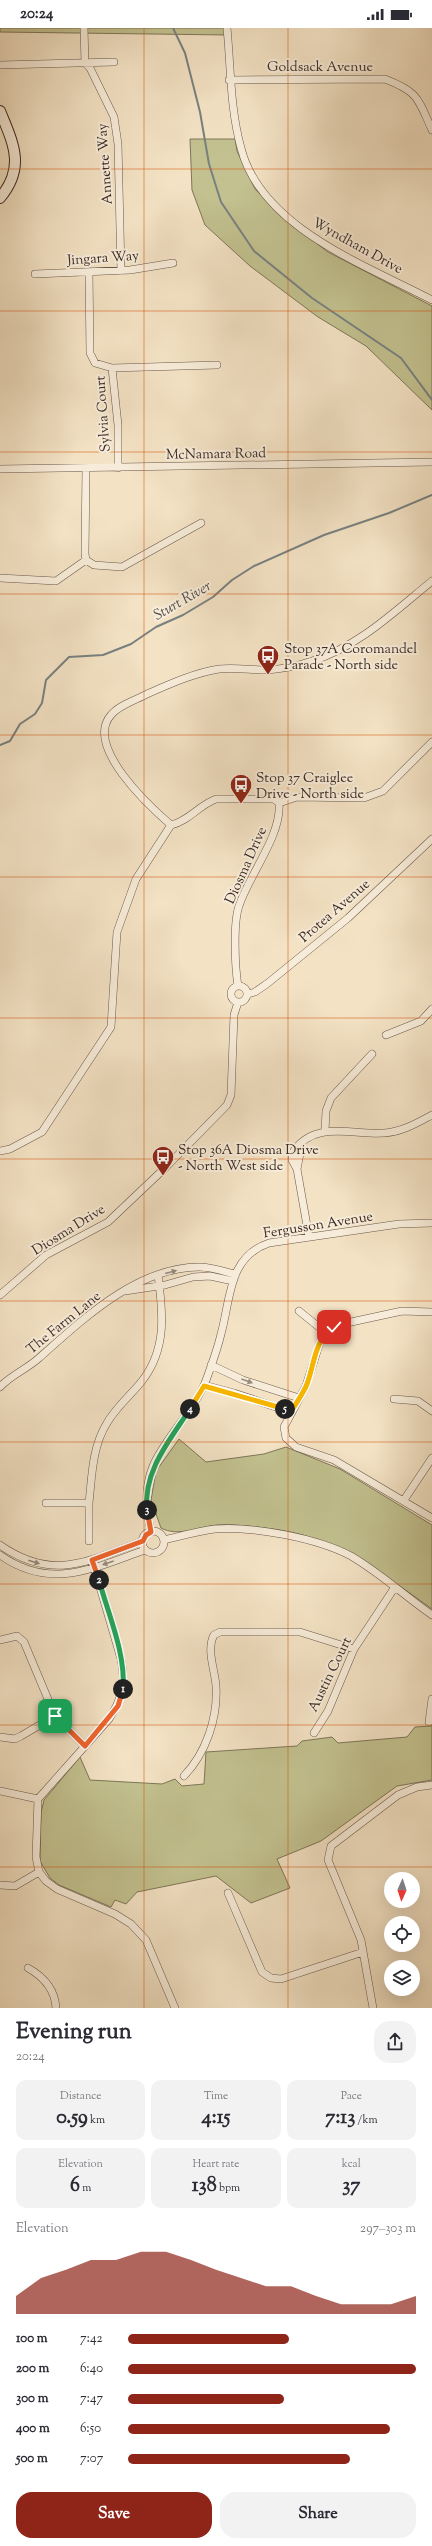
<!DOCTYPE html>
<html lang="en">
<head>
<meta charset="utf-8">
<style>
	body { margin:0; font-family:"Sorts Mill Goudy",serif; background:#f2f2f3; color:#2b2b33; height:100vh; display:flex; flex-direction:column; font-size:15px; white-space:nowrap }
	* { box-sizing:border-box; margin:0 }
	p { font-size:13px; color:#7c7c81 }
	.icon { flex:none; width:22px; height:22px; fill:none; stroke:currentColor; stroke-width:2; stroke-linecap:round; stroke-linejoin:round }
	.map { position:relative; height:1980px; overflow:hidden }
	.drawer { display:flex; flex-direction:column; background:#fff; flex:1 }
	.drawer>* { flex:none }
	.needle { width:26px; rotate:183deg }
	.controls { position:absolute; left:384px; top:1844px; display:grid; gap:8px }
	.controls a { display:grid; place-items:center; width:36px; height:36px; border-radius:50%; background:#fff; box-shadow:0 4px 16px #0002; font-size:20px }
	.pin { position:absolute; display:grid; place-items:center; width:34px; height:34px; color:#fff; margin:-17px; border-radius:8px; box-shadow:0 2px 6px #0006 }
	.km { position:absolute; width:20px; height:20px; margin:-10px; border-radius:50%; background:#222; color:#fff; font-size:11px; line-height:20px; text-align:center }
	.round { display:grid; place-items:center; flex:none; width:42px; height:42px; border-radius:16px; background:#f2f2f3 }
	.head { display:flex; align-items:center; justify-content:space-between; height:68px; padding:0 16px }
	h1 { font-size:22px; font-weight:700; line-height:30px }
	.metrics { display:grid; grid-template-columns:repeat(3,1fr); gap:6px; height:68px; padding:4px 16px }
	.metrics div { display:grid; align-content:center; border-radius:10px; background:#f2f2f3; text-align:center }
	.metrics b { font-size:20px; font-weight:700 }
	.metrics small { font-size:11px; font-weight:400 }
	.metrics p { font-size:11px }
	.chart { height:112px; padding:8px 16px }
	.chart p { display:flex; justify-content:space-between }
	.chart svg { width:100%; height:72px; margin-top:4px; fill:#8f2418; opacity:.7 }
	.action { display:flex; gap:8px; margin-top:auto; padding:8px 16px }
	.action a { flex:1; height:46px; border-radius:16px; background:#8f2418; color:#fff; font-size:16px; font-weight:700; line-height:46px; text-align:center }
	.action a+a { background:#f2f2f3; color:#2b2b33 }
	ul { padding:0 16px; list-style:none; font-size:13px }
	li { display:grid; grid-template-columns:64px 48px 1fr; align-items:center; height:30px }
	li i { height:10px; border-radius:5px; background:#8f2418 }
	.status { display:flex; justify-content:space-between; align-items:center; height:28px; padding:0 20px; background:#fff; direction:ltr }
	.status svg { height:11px; fill:currentColor }
	.map>svg:first-child { display:block }
</style>
</head>
<body>
<div class="status"><b>20:24</b><svg viewBox="0 0 49 12"><path d="M0 12V9h3v3zM5 12V6h3v6zM10 12V3h3v9zM15 12V0h3v12zM26 1h20v11H26zM47 4h2v5h-2z"/></svg></div>
<div class="map">
<svg width="432" height="1980" viewBox="0 0 432 1980">
	<rect width="100%" height="100%" fill="#f3e2c4"/>
	<filter id="stains"><feTurbulence type="fractalNoise" baseFrequency=".005" numOctaves="4"/><feColorMatrix values="0 0 0 0 .2 0 0 0 0 .09 0 0 0 0 .02 0 0 0 .5 -.17"/></filter>
	<radialGradient id="worn" r=".72"><stop offset=".6" stop-color="#630" stop-opacity="0"/><stop offset="1" stop-color="#630" stop-opacity=".3"/></radialGradient>
	<path fill="#c2c18f" stroke="#7e765a" d="M0,0H227L228,7L0,4Z
		M190,111H235L237,123L255,161L287,193L328,224L432,278V382L366,318L318,289L250,238L205,197L192,162Z
		M179,1411L206,1434L264,1426L286,1419L340,1441L432,1497V1581C377,1542 335,1507 265,1500C250,1498 232,1496 217,1497C199,1499 178,1509 161,1500L151,1472L156,1443Z
		M432,1698V1752L397,1758L321,1813L277,1831L290,1860L251,1875L216,1848L137,1864L126,1876L115,1872L111,1879L59,1857L50,1850L40,1833L41,1785L44,1772L80,1729L90,1752L162,1756L175,1751L182,1758L204,1756L206,1724L297,1718L302,1713L332,1709L338,1715L407,1709L415,1699Z"/>
	<g fill="none" stroke-linecap="round" stroke-linejoin="round">
		<path stroke="#788181" stroke-width="2" d="M173,0L185,25L200,84L209,136L221,174L254,223L312,270L401,330L432,372
			M0,717L10,713L20,696L35,686L42,675L46,652L69,629L103,627L131,616L156,599L183,587L213,569L232,552L254,538L324,507L389,485L432,467"/>
		<g stroke="#69584c" stroke-width="8">
			<path id="street" d="M84,0L85,35L90,40L114,89L118,116L121,243
				M227,0C231,41 230,80 241,120C261,200 366,237 432,272
				M0,37L114,34
				M229,52L385,51C419,64 418,71 432,102
				M89,244L90,325L95,335L112,340
				M35,246L130,242L173,235
				M86,440L85,526L86,532L94,537L122,539L201,495
				M118,440V397L112,340L217,337
				M0,441L432,434
				M0,550L56,553L86,532
				M279,775L297,769L364,770L383,763L432,714
				M171,797C149,778 84,718 111,687C119,677 136,672 147,666C170,656 194,645 219,641C234,639 251,642 267,642C282,641 297,638 312,633C358,619 395,583 432,553
				M171,797C189,793 199,777 216,771H274L279,775
				M231 966a8 8 0 1 1 16 0a8 8 0 1 1-16 0Z
				M238,958C235,939 233,895 239,878C249,847 282,807 279,775
				M248,966L255,964L268,955L348,890L432,811
				M386,1007L421,993L432,981
				M325,1103L326,1083L331,1070L372,1026
				M302,1115L297,1141L309,1209
				M0,1123L10,1121L42,1104L111,999L117,904L136,851L171,797
				M297,1141L292,1132L293,1124C314,1092 352,1107 384,1105C402,1104 417,1095 432,1087
				M125,1263L165,1257L193,1249L210,1248L233,1253
				M0,1267L46,1227L108,1194L166,1139L227,1077L231,1067L234,987L238,974
				M299,1283L325,1304
				M432,1284L402,1283L342,1296L325,1304L319,1317L306,1358L284,1399L286,1410L296,1419L334,1432L432,1490
				M211,1337L243,1352L299,1370
				M204,1357L234,1365L291,1384
				M0,1359C11,1347 27,1341 39,1330C82,1292 137,1239 199,1239C211,1239 223,1243 234,1246
				M394,1371L418,1373L432,1383
				M404,1472L432,1430
				M46,1475H89C92,1448 92,1419 107,1395C116,1379 131,1367 142,1353C167,1321 163,1285 158,1247
				M89,1475V1513
				M142 1514a11 11 0 1 1 22 0a11 11 0 1 1-22 0Z
				M151,1504C146,1481 144,1460 153,1438C164,1411 193,1384 205,1355C211,1339 217,1323 221,1306C231,1270 228,1229 269,1215L399,1196L432,1195
				M164,1512C181,1508 198,1503 215,1501C253,1498 317,1510 351,1528C380,1545 405,1568 432,1587
				M0,1517C53,1554 88,1533 143,1513
				M0,1527C51,1563 93,1540 145,1522
				M92,1532L121,1631C126,1655 122,1671 109,1691L38,1771L36,1829L39,1844L46,1853L57,1861L115,1886L131,1896L146,1912L175,1980
				M0,1612L17,1608L24,1614L55,1688L85,1718
				M429,1694L432,1671
				M314,1705L328,1683L354,1621L395,1559
				M0,1709L15,1711L21,1708L55,1688
				M184,1748C206,1725 218,1690 216,1658C215,1642 206,1622 214,1607L220,1604H300L354,1621
				M0,1763L38,1771
				M0,1857L15,1858L39,1844
				M228,1865L262,1944L271,1950L281,1951L363,1924
				M28,1940C44,1949 55,1961 56,1980
				M373,1980L361,1912L328,1832L331,1818L398,1767L417,1759L432,1757"/>
		</g>
		<g stroke="#3b2a24" stroke-width="12">
			<path id="secondary" d="M0,83C13,115 26,139 0,170"/>
		</g>
		<use href="#street" stroke="#f7ecd9" stroke-width="7"/>
		<use href="#secondary" stroke="#f7ecd9" stroke-width="10"/>
	</g>
	<defs><path id="oneway-solid" d="M-6-.8H1V-3.2L6.5 0L1 3.2V.8H-6Z"/></defs>
	<g fill="#998b7e">
		<use href="#oneway-solid" transform="translate(171 1244) rotate(-15)"/>
		<use href="#oneway-solid" transform="translate(247 1353) rotate(20)"/>
		<use href="#oneway-solid" transform="translate(34 1534) rotate(18)"/>
		<use href="#oneway-solid" transform="translate(108 1535) rotate(161)"/>
	</g>
	<g fill="none" stroke-linecap="round" stroke-linejoin="round">
		<g stroke="#fff" stroke-width="8">
			<path id="split-1" d="M55,1688L85,1718L118,1678L123,1661"/>
		</g>
		<g stroke="#fff" stroke-width="8">
			<path id="split-2" d="M99,1552C108,1586 126,1626 123,1661"/>
		</g>
		<g stroke="#fff" stroke-width="8">
			<path id="split-3" d="M99,1552L92,1532L143,1513L146,1507L151,1504L147,1482"/>
		</g>
		<g stroke="#fff" stroke-width="8">
			<path id="split-4" d="M147,1482C143,1443 170,1412 190,1381"/>
		</g>
		<g stroke="#fff" stroke-width="8">
			<path id="split-5" d="M190,1381L204,1358L285,1381"/>
		</g>
		<g stroke="#fff" stroke-width="8">
			<path id="split-6" d="M285,1381L291,1384C296,1375 303,1366 307,1356C314,1338 315,1309 334,1299"/>
		</g>
		<use href="#split-1" stroke="#f0652b" stroke-width="5"/>
		<use href="#split-2" stroke="#22a559" stroke-width="5"/>
		<use href="#split-3" stroke="#f0652b" stroke-width="5"/>
		<use href="#split-4" stroke="#22a559" stroke-width="5"/>
		<use href="#split-5" stroke="#f5b400" stroke-width="5"/>
		<use href="#split-6" stroke="#f5b400" stroke-width="5"/>
	</g>
	<path fill="none" stroke="#d7540e" stroke-width="1" stroke-opacity="0.55" d="M144,0V1980M288,0V1980M0,141H432M0,283H432M0,424H432M0,566H432M0,707H432M0,849H432M0,990H432M0,1131H432M0,1273H432M0,1414H432M0,1556H432M0,1697H432M0,1839H432"/>
	<defs>
		<g id="bus-pin" transform="scale(1.15)"><path d="M0 17L-7.5 6A9.5 9.5 0 1 1 7.5 6Z" fill="#8f2418" stroke="#f7ecd9"/><path d="M-5-6H5V4H4V6H2V4H-2V6H-4V4H-5ZM-3.5-4V0h7V-4ZM-3.5 1.2v1.5H-2V1.2ZM2 1.2v1.5H3.5V1.2Z" fill="#fff"/></g>
	</defs>
	<g fill-rule="evenodd">
		<use href="#bus-pin" x="268" y="628"/>
		<use href="#bus-pin" x="241" y="757"/>
		<use href="#bus-pin" x="163" y="1129"/>
	</g>
	<g text-anchor="middle" stroke-width="4" stroke-linejoin="round" paint-order="stroke">
		<g font-size="14" fill="#3b2a24" stroke="#f7ecd9">
			<text x="320" y="43">Goldsack Avenue</text>
			<text transform="translate(104 136) rotate(-94)" y="5">Annette Way</text>
			<text transform="translate(358 217) rotate(29)" y="5">Wyndham Drive</text>
			<text transform="translate(103 229) rotate(-4)" y="5">Jingara Way</text>
			<text transform="translate(102 386) rotate(-94)" y="5">Sylvia Court</text>
			<text transform="translate(216 425) rotate(-1)" y="5">McNamara Road</text>
			<text transform="translate(245 837) rotate(-66)" y="5">Diosma Drive</text>
			<text transform="translate(334 882) rotate(-41)" y="5">Protea Avenue</text>
			<text transform="translate(318 1196) rotate(-9)" y="5">Fergusson Avenue</text>
			<text transform="translate(68 1201) rotate(-32)" y="5">Diosma Drive</text>
			<text transform="translate(63 1294) rotate(-39)" y="5">The Farm Lane</text>
			<text transform="translate(329 1646) rotate(-64)" y="5">Austin Court</text>
		</g>
		<g font-size="14" fill="#3b2a24" stroke="#f7ecd9" text-anchor="start">
			<text x="284" y="625">Stop 37A Coromandel<tspan x="284" dy="16">Parade - North side</tspan></text>
			<text x="256" y="754">Stop 37 Craiglee<tspan x="256" dy="16">Drive - North side</tspan></text>
			<text x="178" y="1126">Stop 36A Diosma Drive<tspan x="178" dy="16">- North West side</tspan></text>
		</g>
		<g font-size="15" font-style="italic" fill="#544e4b" stroke="#f7ecd9">
			<text transform="translate(182 572) rotate(-30)" y="5">Sturt River</text>
		</g>
	</g>
	<rect width="100%" height="100%" filter="url(#stains)"/>
	<rect width="100%" height="100%" fill="url(#worn)"/>
</svg>
<div class="controls">
<a><svg class="needle" viewBox="-14 -14 28 28"><path d="M0-13l5 13h-10z" fill="#e53935"/><path d="M0 13l5-13h-10z" fill="#7c7c81"/></svg></a>
<a><svg class="icon" aria-label="locate" viewBox="0 0 24 24"><circle cx="12" cy="12" r="6"/><path d="M12 2v4M12 18v4M2 12h4M18 12h4"/></svg></a>
<a><svg class="icon" aria-label="layers" viewBox="0 0 24 24"><path d="M12 4l9 5-9 5-9-5zM3 14l9 5 9-5"/></svg></a>
</div>
<div class="pin" style="left:55px;top:1688px;background:#1e9e55"><svg class="icon" aria-label="arrive" viewBox="0 0 24 24"><path d="M6 21V4h12l-3 4 3 4H6"/></svg></div>
<div class="pin" style="left:334px;top:1299px;background:#d93025"><svg class="icon" aria-label="check" viewBox="0 0 24 24"><path d="M5 12l5 5 9-10"/></svg></div>
<b class="km" style="left:123px;top:1661px">1</b>
<b class="km" style="left:99px;top:1552px">2</b>
<b class="km" style="left:147px;top:1482px">3</b>
<b class="km" style="left:190px;top:1381px">4</b>
<b class="km" style="left:285px;top:1381px">5</b>
</div>
<section class="drawer">
<div class="head"><div><h1>Evening run</h1><p>20:24</p></div><a class="round"><svg class="icon" aria-label="share" viewBox="0 0 24 24"><path d="M12 15V3M7 8l5-5 5 5M5 13v7h14v-7"/></svg></a></div>
<div class="metrics">
<div><p>Distance</p><b>0.59<small> km</small></b></div>
<div><p>Time</p><b>4:15</b></div>
<div><p>Pace</p><b>7:13<small> /km</small></b></div>
</div>
<div class="metrics">
<div><p>Elevation</p><b>6<small> m</small></b></div>
<div><p>Heart rate</p><b>138<small> bpm</small></b></div>
<div><p>kcal</p><b>37</b></div>
</div>
<div class="chart"><p><span>Elevation</span>297–303 m</p>
<svg viewBox="0 0 160 44" preserveAspectRatio="none"><path d="M0 44V33L10 22L20 17L30 11L40 11L50 6L60 6L70 11L80 17L90 22L100 27L110 27L120 33L130 38L140 38L150 38L160 33V44z"/></svg>
</div>
<ul>
<li><b>100 m</b>7:42<i style="width:56%"></i></li>
<li><b>200 m</b>6:40<i style="width:100%"></i></li>
<li><b>300 m</b>7:47<i style="width:54%"></i></li>
<li><b>400 m</b>6:50<i style="width:91%"></i></li>
<li><b>500 m</b>7:07<i style="width:77%"></i></li>
</ul>
<div class="action"><a>Save</a><a>Share</a></div>
</section>
</body>
</html>
